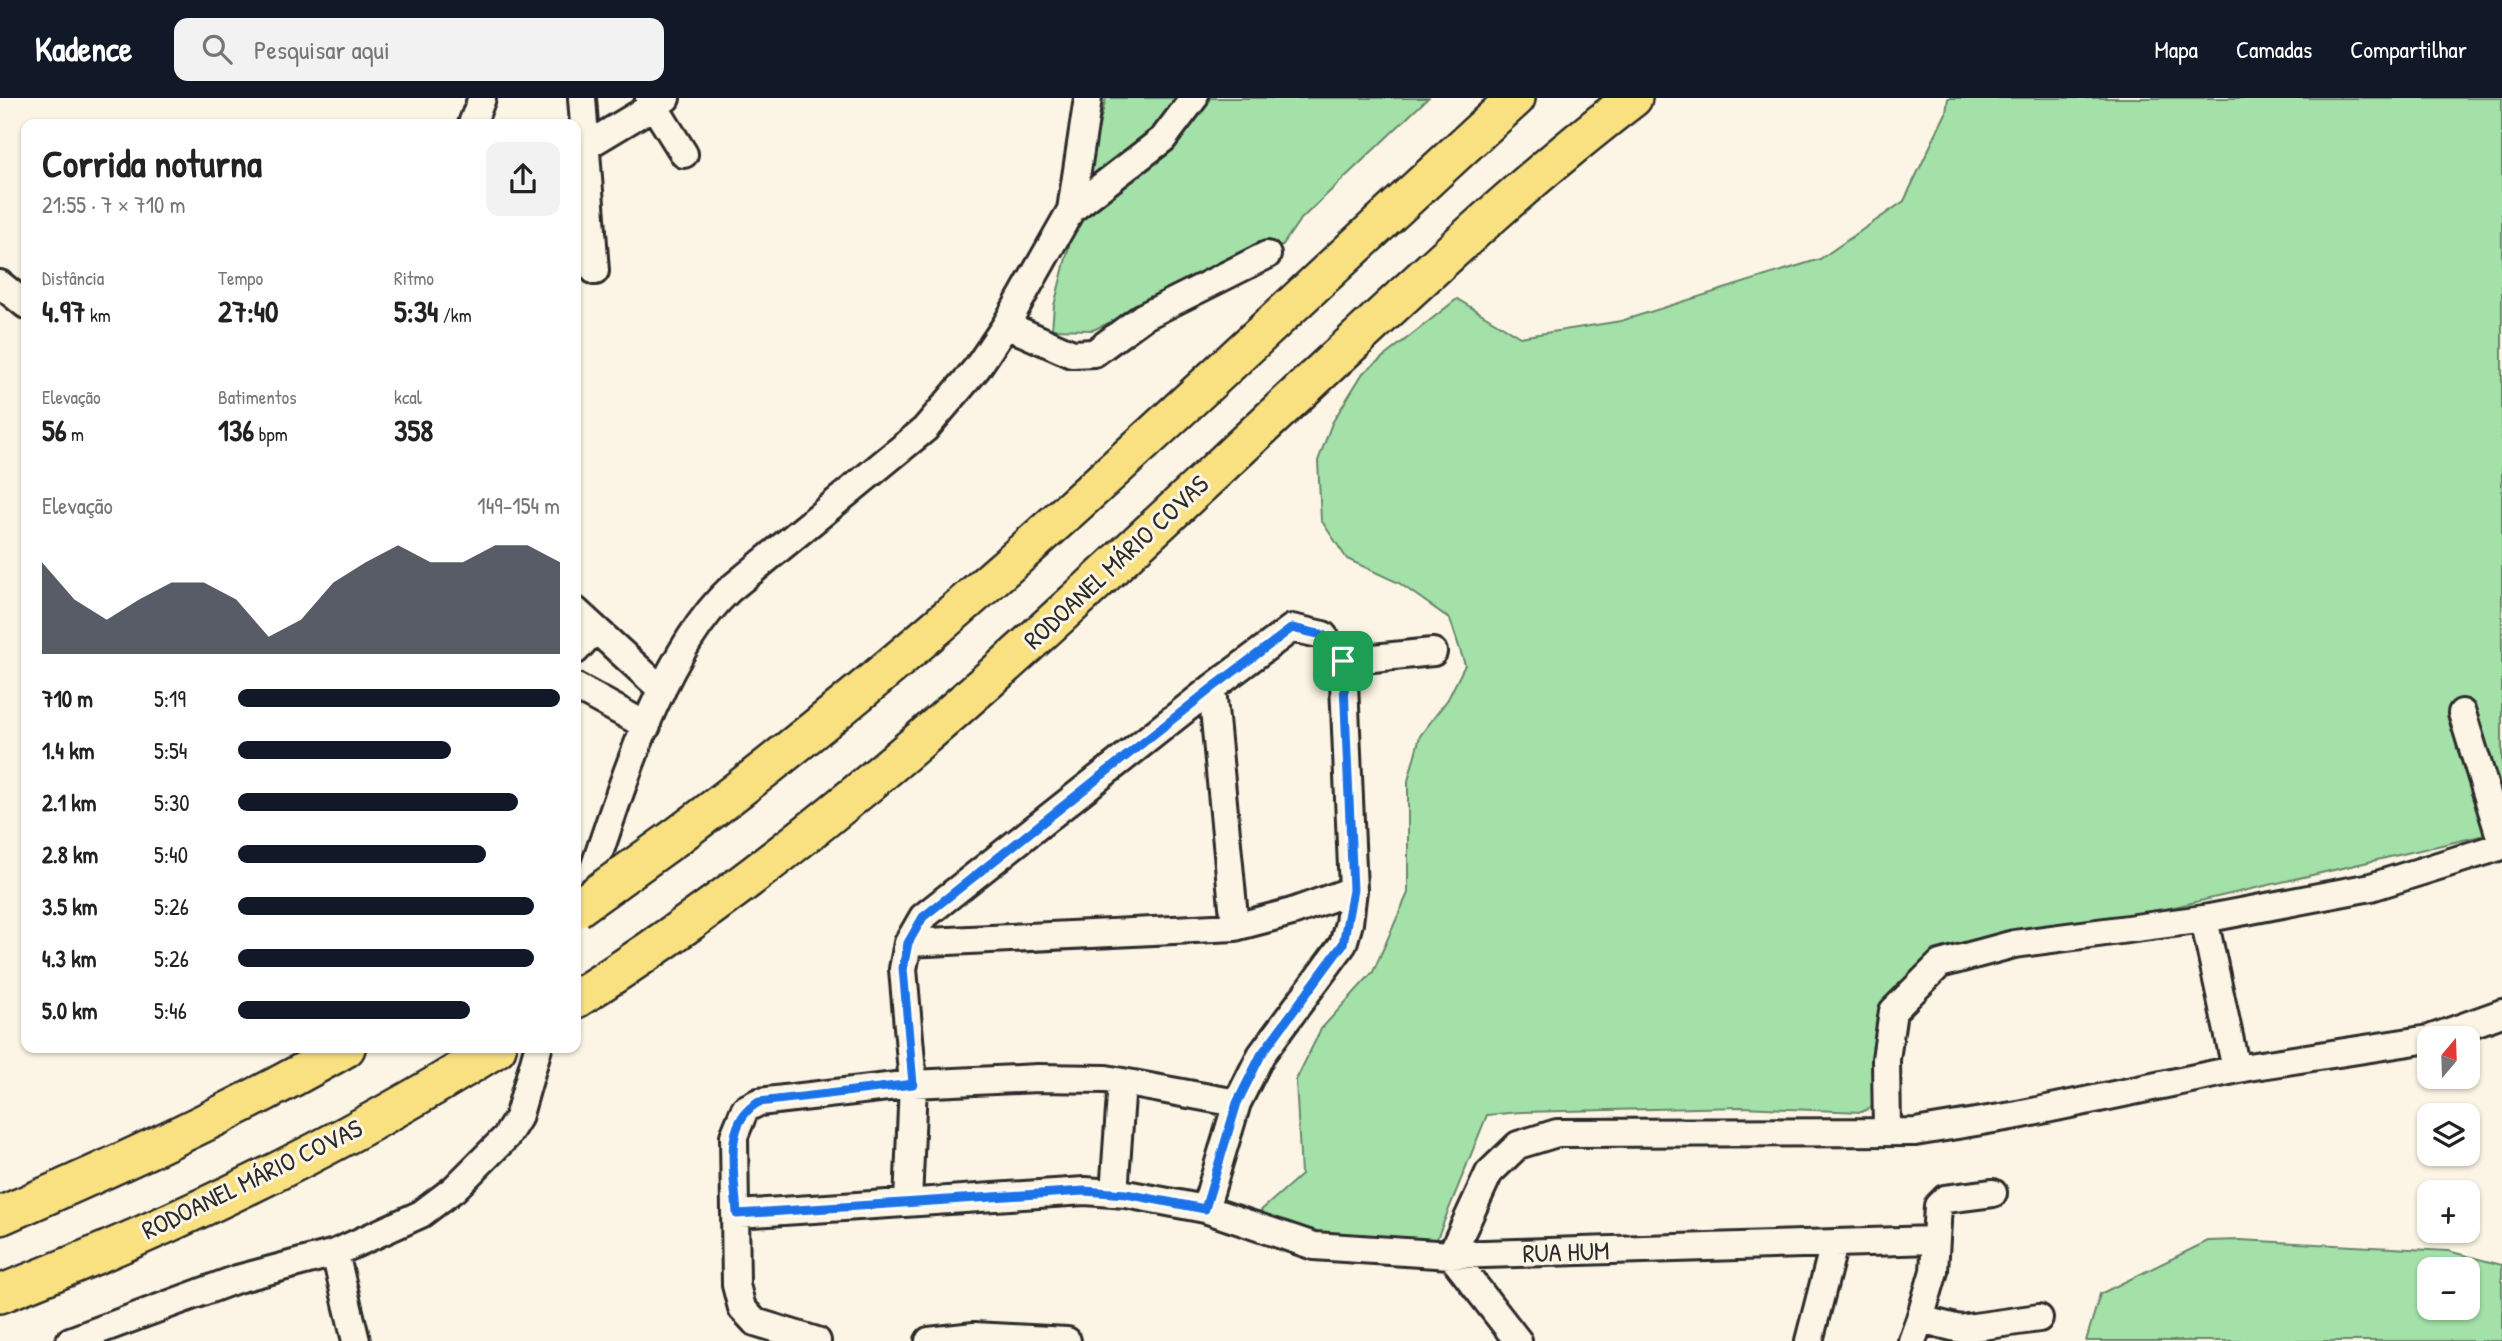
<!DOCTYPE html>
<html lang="pt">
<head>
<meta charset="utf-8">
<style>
	body { margin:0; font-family:"Patrick Hand",sans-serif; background:#f2f2f2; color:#222; height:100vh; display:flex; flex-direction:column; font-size:26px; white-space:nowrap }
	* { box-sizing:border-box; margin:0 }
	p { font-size:23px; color:#767676 }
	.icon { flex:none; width:38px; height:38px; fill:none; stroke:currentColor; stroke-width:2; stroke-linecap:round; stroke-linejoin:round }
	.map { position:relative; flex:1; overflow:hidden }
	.panel { position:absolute; left:21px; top:21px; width:560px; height:934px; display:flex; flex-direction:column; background:#fff; border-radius:14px; box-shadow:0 2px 5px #0004 }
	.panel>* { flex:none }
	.needle { width:46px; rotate:19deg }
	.fabs { position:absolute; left:2417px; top:928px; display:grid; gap:14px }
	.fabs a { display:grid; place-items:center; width:63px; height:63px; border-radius:14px; background:#fff; box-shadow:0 2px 5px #0004; font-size:35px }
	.pin { position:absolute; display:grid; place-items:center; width:60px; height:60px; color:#fff; margin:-30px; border-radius:14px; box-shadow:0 4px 10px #0006 }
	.round { display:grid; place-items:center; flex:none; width:74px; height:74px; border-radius:14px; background:#f2f2f2 }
	.summary { display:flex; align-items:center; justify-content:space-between; height:119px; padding:0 21px }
	h1 { font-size:38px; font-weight:700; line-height:52px }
	.stats { display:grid; grid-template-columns:repeat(3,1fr); gap:10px; height:119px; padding:7px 21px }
	.stats div { display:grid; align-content:center }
	.stats b { font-size:30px; font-weight:700 }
	.stats small { font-size:19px; font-weight:400 }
	.stats p { font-size:19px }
	.chart { height:196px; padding:14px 21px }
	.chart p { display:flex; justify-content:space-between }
	.chart svg { width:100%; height:126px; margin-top:7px; fill:#111827; opacity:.7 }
	ul { padding:0 21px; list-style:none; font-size:23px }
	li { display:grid; grid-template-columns:112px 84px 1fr; align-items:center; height:52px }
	li i { height:18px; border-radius:9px; background:#111827 }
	header { display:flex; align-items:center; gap:42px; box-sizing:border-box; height:98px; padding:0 35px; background:#111827; color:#fff }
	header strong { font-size:33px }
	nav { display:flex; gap:38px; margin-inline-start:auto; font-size:24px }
	.search { width:490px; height:63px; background:#f2f2f2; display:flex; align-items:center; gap:18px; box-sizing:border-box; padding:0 24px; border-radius:14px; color:#767676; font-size:26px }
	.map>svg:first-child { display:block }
</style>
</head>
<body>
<header>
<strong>Kadence</strong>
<div class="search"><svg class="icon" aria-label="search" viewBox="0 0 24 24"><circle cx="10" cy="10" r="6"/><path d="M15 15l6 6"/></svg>Pesquisar aqui</div>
<nav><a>Mapa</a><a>Camadas</a><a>Compartilhar</a></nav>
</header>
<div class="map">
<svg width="2502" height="1243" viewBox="0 0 2502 1243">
	<rect width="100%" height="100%" fill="#fcf5e5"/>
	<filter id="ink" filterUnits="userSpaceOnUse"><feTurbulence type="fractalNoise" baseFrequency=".0143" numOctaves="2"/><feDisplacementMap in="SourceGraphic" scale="14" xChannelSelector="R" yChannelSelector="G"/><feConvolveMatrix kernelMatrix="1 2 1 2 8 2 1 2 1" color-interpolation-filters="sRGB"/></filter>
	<g filter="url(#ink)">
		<path fill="#a3e1a9" stroke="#67866a" stroke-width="2" fill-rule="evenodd" d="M1106,0H1428L1299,123L1282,148L1093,232L1052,231L1054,208Z
			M1948,0H2502V733L2027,843L1940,866L1893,913L1886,1002L1862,1014L1742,1009L1521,1014L1487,1017L1432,1153L1316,1144L1249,1123L1301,1077L1296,982L1321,931L1373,874L1408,795V683L1420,638L1448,601L1465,567L1450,521L1399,485L1347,461L1321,422L1318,363L1332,325L1363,275L1457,201L1520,239L1621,223L1820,161L1904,103L1946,15Z
			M2240,1142L2448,1153L2502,1167V1243H2086L2100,1196L2208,1143ZM2429,1171H2468V1209H2429Z"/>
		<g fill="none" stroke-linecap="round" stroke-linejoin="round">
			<g stroke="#2b2b2b" stroke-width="32">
				<path id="minor" d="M582,0L595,173
					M649,0L684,56
					M472,26L482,0
					M586,48L666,0
					M1071,112L1088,0
					M0,186L26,207
					M1006,227L1072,256L1094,255L1143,219L1267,157
					M576,513L662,592
					M576,552L594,532
					M1343,563L1433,554
					M576,589L647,628
					M1212,590L1235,829
					M2462,615L2502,745
					M580,811C615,714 655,562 729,492L925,331L977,270L1006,227L1071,112L1163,41L1194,0
					M908,845L1235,829L1292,814L1353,792
					M2432,940L2502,915
					M2236,971L2204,821L2371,789L2502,748
					M1887,1033L1886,961L1893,913L1940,866L2014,846L2204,821
					M1114,1095L1122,984
					M908,1104L913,986L903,871L908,845L923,819L1212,590L1292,530L1323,537L1343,563L1353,792L1349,825L1343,846L1261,957L1237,1005L1205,1111
					M737,1116L1085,1093L1126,1096L1205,1111L1314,1148L1451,1157L1934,1142
					M335,1155L356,1243
					M1920,1221L1934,1173L1938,1108L1945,1101L1993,1095
					M70,1243L237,1181L335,1155L421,1116L454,1091L506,1039L518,1020L538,950
					M817,1243L755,1224L742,1210L736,1187L734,1038L745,1011L759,1004L913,986L1038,980L1106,981L1237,1005
					M929,1243L974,1238L1067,1243
					M1518,1243L1451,1157L1489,1075L1518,1047L1557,1035L1915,1034L2018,1017L2248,969L2429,941
					M1809,1243L1834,1146
					M1912,1243L1920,1221L1960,1231L2039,1220"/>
			</g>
			<g stroke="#2b2b2b" stroke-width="42">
				<path id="highway" d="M676,739C976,516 1240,251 1516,0
					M576,901C856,724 1092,486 1334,262C1431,172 1528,80 1633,0
					M0,1118C118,1067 234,1014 346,950
					M0,1196C172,1129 341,1048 497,950"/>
			</g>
			<use href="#minor" stroke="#fcf5e5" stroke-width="26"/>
			<use href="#highway" stroke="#f9e181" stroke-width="37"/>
			<g stroke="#2b2b2b" stroke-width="42" stroke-linecap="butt">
				<path id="highway-bridge" d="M576,811L676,739"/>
			</g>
			<use href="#highway-bridge" stroke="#f9e181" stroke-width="37"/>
		</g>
	</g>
	<g fill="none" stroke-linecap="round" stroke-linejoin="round" filter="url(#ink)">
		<g stroke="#fff" stroke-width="14">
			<path id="route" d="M1292,530L1323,537L1343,563L1353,792L1343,846L1261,957L1237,1005L1205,1111L1126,1096L1084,1093L737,1116C735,1079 721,1024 759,1004L913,986L903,870L908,845L923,819L1212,590Z"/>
		</g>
		<use href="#route" stroke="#1a73e8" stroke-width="9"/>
	</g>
	<g text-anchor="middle" stroke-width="6" stroke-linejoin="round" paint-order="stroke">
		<g font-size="26" fill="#2b2b2b" stroke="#fcf5e5">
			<text transform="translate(1116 464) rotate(-43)" y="9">RODOANEL MÁRIO COVAS</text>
			<text transform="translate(252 1081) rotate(-26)" y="9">RODOANEL MÁRIO COVAS</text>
			<text transform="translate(1566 1154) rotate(-2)" y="9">RUA HUM</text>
		</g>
	</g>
</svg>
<div class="fabs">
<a><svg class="needle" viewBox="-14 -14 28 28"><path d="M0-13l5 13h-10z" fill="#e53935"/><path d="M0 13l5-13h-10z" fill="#767676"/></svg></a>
<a><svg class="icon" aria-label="layers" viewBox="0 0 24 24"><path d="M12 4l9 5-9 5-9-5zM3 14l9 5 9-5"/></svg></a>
<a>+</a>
<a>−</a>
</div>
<div class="pin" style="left:1343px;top:563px;background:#1e9e55"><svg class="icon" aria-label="arrive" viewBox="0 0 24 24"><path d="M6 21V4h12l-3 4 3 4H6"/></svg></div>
<section class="panel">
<div class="summary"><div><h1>Corrida noturna</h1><p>21:55 · 7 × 710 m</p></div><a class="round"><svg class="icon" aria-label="share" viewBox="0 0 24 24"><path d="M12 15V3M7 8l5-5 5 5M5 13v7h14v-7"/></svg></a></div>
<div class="stats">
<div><p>Distância</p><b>4.97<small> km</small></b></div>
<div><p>Tempo</p><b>27:40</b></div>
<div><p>Ritmo</p><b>5:34<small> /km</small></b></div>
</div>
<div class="stats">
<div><p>Elevação</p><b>56<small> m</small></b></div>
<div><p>Batimentos</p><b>136<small> bpm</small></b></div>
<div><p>kcal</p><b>358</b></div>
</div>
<div class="chart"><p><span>Elevação</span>149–154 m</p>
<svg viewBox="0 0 160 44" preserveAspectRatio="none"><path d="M0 44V12L10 25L20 32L30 25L40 19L50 19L60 25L70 38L80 32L90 19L100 12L110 6L120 12L130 12L140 6L150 6L160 12V44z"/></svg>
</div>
<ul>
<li><b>710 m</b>5:19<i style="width:100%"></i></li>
<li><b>1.4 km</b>5:54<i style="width:66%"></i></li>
<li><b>2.1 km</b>5:30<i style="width:87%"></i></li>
<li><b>2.8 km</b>5:40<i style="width:77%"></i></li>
<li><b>3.5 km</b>5:26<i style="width:92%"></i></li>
<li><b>4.3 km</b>5:26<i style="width:92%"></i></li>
<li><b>5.0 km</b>5:46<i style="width:72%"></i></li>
</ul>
</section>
</div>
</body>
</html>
